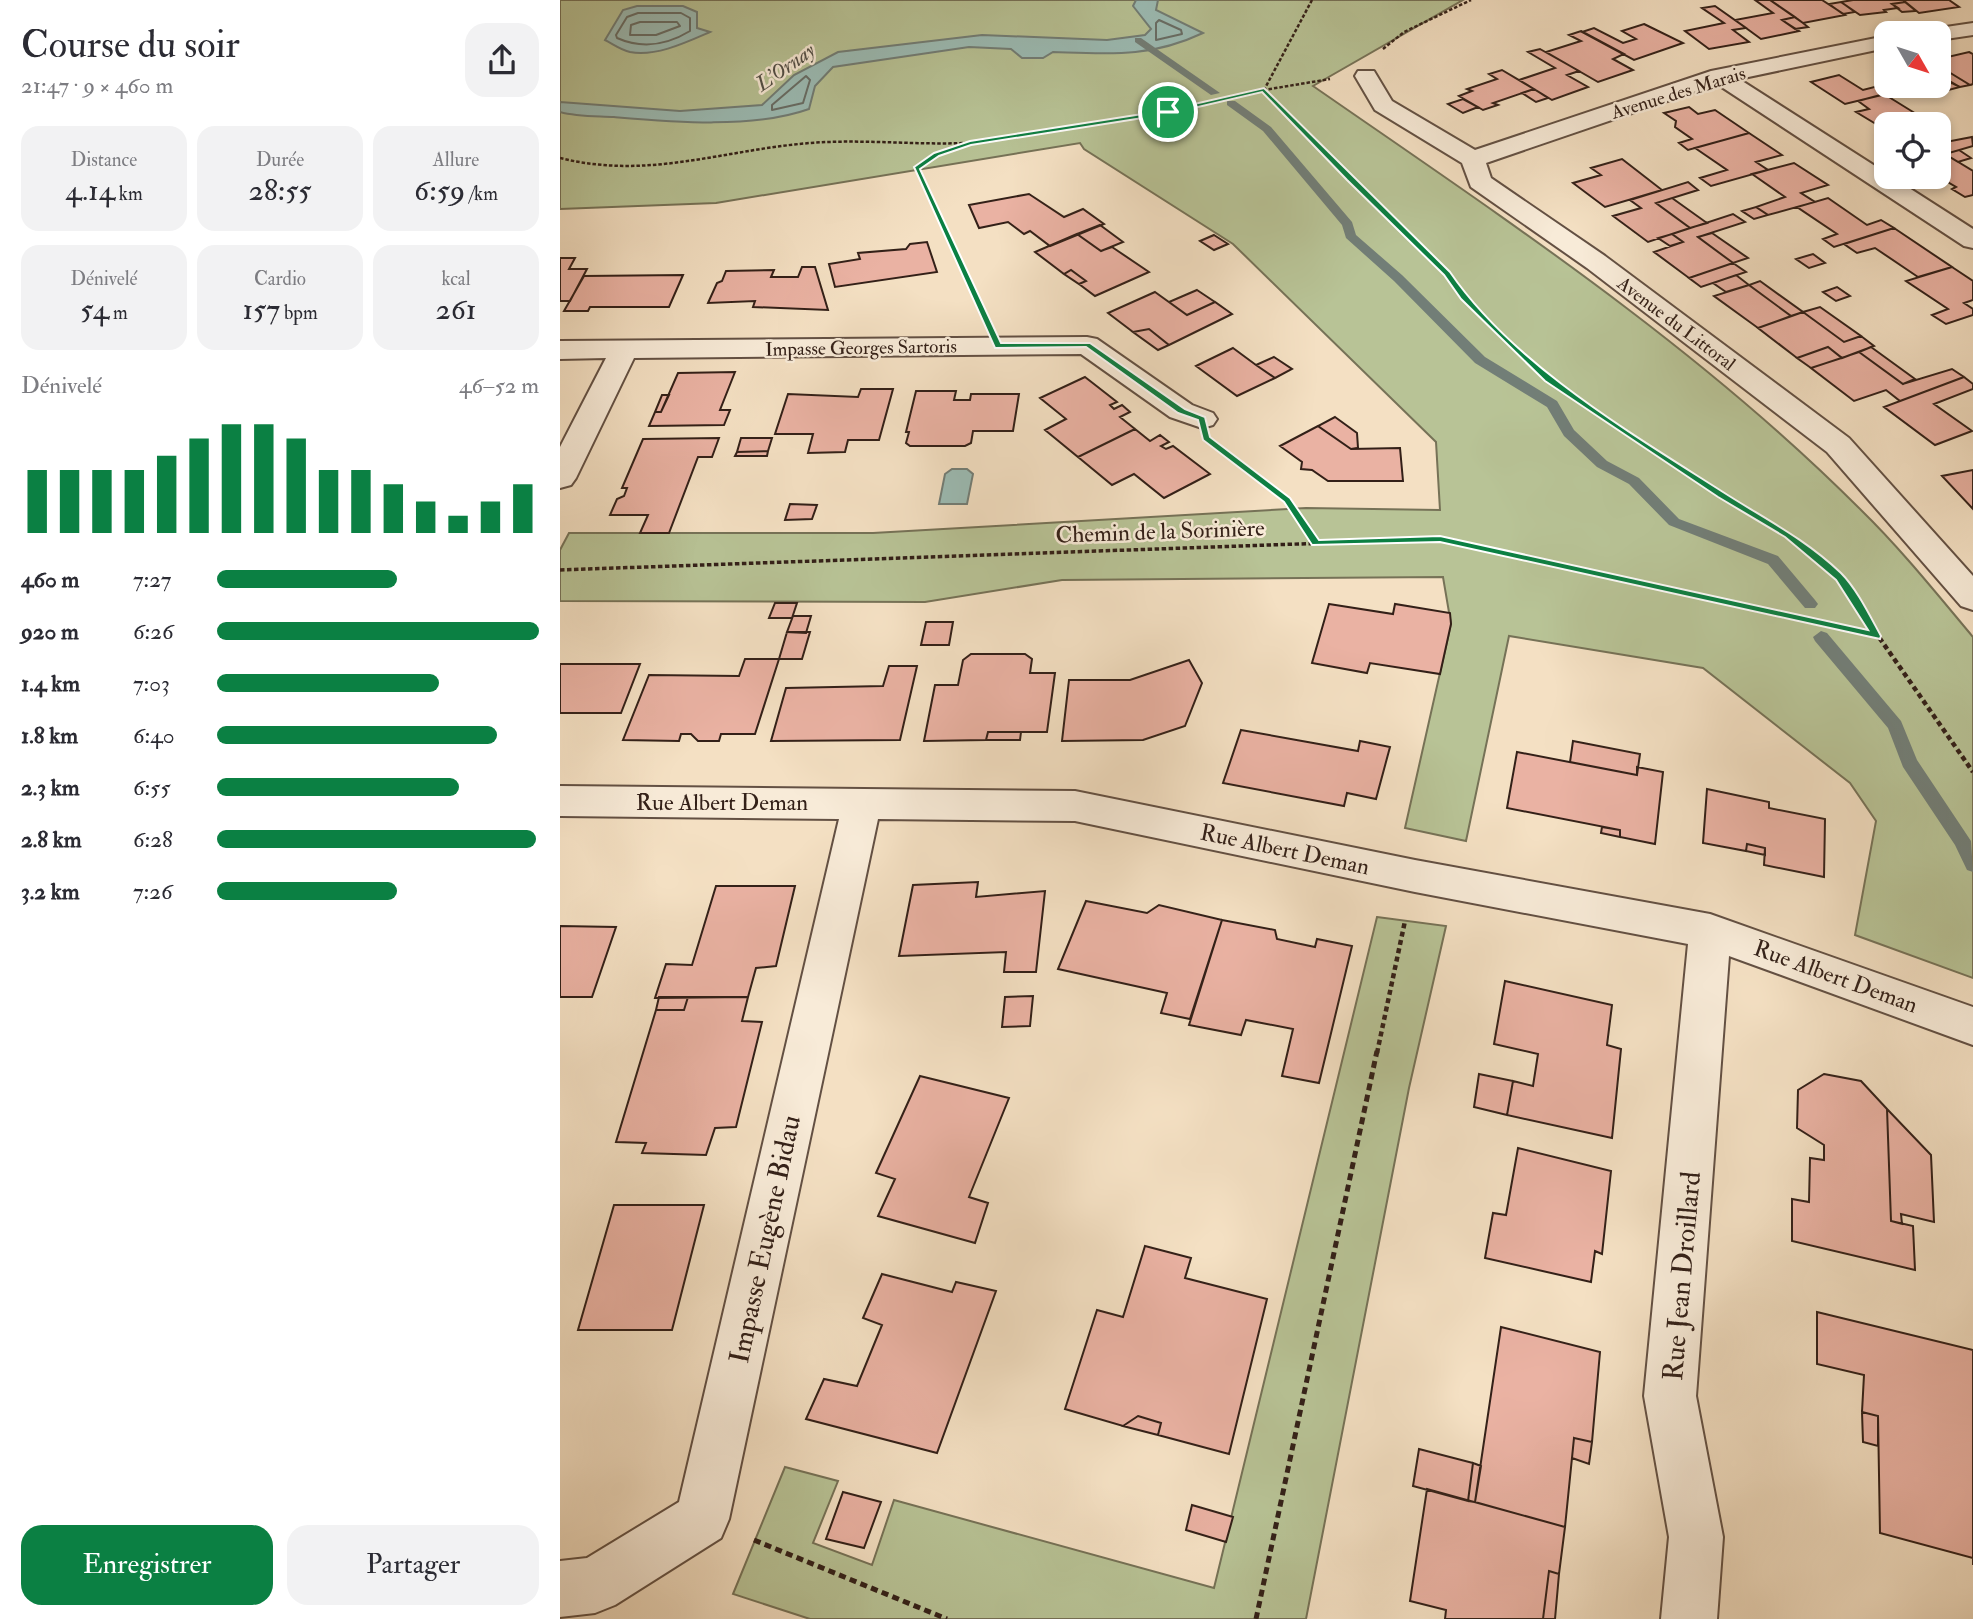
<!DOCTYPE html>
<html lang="fr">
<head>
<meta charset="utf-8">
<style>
	body { margin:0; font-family:"IM FELL Double Pica",serif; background:#f2f2f3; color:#2b2b33; height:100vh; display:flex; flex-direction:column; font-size:26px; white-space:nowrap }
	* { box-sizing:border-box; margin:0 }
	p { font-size:23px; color:#7c7c81 }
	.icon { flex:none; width:38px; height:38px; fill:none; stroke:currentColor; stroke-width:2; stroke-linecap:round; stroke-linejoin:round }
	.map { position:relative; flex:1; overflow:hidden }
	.panel { display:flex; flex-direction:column; background:#fff; width:560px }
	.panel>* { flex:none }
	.needle { width:46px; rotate:129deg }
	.fabs { position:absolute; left:1314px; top:21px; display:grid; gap:14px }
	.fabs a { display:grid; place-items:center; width:77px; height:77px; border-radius:14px; background:#fff; box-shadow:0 4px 10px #0003; font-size:35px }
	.pin { position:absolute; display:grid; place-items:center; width:60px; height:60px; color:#fff; margin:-30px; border:4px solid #fff; border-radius:50%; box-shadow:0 2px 7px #0007 }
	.round { display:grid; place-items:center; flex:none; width:74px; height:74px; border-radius:21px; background:#f2f2f3 }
	.summary { display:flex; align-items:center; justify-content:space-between; height:119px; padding:0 21px }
	h1 { font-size:38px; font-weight:600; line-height:52px }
	.metrics { display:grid; grid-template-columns:repeat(3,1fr); gap:10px; height:119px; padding:7px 21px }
	.metrics div { display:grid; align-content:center; border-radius:18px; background:#f2f2f3; text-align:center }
	.metrics b { font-size:30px; font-weight:600 }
	.metrics small { font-size:19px; font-weight:400 }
	.metrics p { font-size:19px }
	.chart { height:196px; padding:14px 21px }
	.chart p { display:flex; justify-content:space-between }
	.chart svg { width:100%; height:126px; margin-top:7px; stroke:#0b8043; stroke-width:6 }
	.cta { display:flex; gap:14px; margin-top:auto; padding:14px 21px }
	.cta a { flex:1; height:80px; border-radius:21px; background:#0b8043; color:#fff; font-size:28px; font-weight:600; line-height:80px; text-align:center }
	.cta a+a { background:#f2f2f3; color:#2b2b33 }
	ul { padding:0 21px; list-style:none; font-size:23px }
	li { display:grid; grid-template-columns:112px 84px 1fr; align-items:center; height:52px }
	li i { height:18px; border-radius:9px; background:#0b8043 }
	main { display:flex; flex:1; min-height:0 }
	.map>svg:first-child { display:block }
</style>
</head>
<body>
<main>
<section class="panel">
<div class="summary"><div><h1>Course du soir</h1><p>21:47 · 9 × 460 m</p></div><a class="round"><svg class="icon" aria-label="share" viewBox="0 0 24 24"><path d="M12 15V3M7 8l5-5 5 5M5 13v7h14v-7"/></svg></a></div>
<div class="metrics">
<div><p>Distance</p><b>4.14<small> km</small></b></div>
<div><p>Durée</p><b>28:55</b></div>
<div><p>Allure</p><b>6:59<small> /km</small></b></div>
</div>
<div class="metrics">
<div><p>Dénivelé</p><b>54<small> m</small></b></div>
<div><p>Cardio</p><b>157<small> bpm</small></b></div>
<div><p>kcal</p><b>261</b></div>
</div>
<div class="chart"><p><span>Dénivelé</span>46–52 m</p>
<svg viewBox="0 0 160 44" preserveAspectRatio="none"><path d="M5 44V22M15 44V22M25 44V22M35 44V22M45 44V17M55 44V11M65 44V6M75 44V6M85 44V11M95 44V22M105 44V22M115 44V27M125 44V33M135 44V38M145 44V33M155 44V27"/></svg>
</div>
<ul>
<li><b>460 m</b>7:27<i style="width:56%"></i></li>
<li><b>920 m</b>6:26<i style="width:100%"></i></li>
<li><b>1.4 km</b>7:03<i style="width:69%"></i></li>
<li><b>1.8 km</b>6:40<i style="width:87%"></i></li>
<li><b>2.3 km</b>6:55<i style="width:75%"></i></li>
<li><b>2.8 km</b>6:28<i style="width:99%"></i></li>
<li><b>3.2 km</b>7:26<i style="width:56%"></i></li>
</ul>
<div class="cta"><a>Enregistrer</a><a>Partager</a></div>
</section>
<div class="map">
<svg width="1413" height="1619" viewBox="0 0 1413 1619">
	<rect width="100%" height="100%" fill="#f4e0c3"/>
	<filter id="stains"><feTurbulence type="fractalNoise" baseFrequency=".00286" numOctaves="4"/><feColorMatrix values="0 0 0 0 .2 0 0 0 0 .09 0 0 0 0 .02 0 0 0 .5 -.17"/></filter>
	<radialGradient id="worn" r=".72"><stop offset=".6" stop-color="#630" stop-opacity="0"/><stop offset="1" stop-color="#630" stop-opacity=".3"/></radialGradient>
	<path fill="#b8c396" stroke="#767257" stroke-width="2" d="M0,0H903L753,86C942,217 1138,346 1301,510C1341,549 1377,594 1413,637V978L1295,935L1316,821L1290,783L1143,668L949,636L906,841L845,828L891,624L883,577L502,580L365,602L0,601V550L9,533H313L746,508L880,510L876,442L673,244L524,149L520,143L156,203L0,209Z
		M817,917L886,926L849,1088L746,1619H250L173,1594L225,1467L278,1481L253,1543L312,1565L334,1500L654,1588Z"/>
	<path fill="#9cbdb6" stroke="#727e77" stroke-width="2" d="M576,0H598L596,10L643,33C590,58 550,54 493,52L483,58H462L451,49L409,47L273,67L255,86L249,109C193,129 113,122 54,117C37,116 17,117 0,112V102L120,111L202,105L234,75L278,52L422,35L547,40L585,35L591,29L573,6Z
		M77,6H123L137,12V28L150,32C127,42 96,57 70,52C61,50 53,44 45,40L63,10Z
		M392,469H407L413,474L407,504H379L385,474Z"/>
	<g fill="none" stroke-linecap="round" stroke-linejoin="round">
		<path stroke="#686e67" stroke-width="2" d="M78,13H121L130,18V31C107,45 82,49 57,38L56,35L67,17Z
			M599,20L621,30L622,34L596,40V23Z
			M80,22H117L120,26L96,35H70L71,25Z
			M246,76L250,80L243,103L212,110V105Z"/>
		<path fill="#727e77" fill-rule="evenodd" d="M575,38H581L660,93L651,95L575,42Z
			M667,101H675L711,127L792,222L796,235L842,275L925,357L997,401L1014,430L1047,461L1079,478L1119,519L1218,556L1255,600L1258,604L1255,608H1245L1208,564L1109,525L1069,484L1037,467L1004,436L987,407L915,363L834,281L786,238L782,225L703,131L667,105Z
			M1261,631L1267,633L1341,721L1357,760L1411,841L1413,872L1407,870L1395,845L1343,767L1328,728L1255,641L1253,637Z"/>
	</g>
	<path fill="#eab2a3" stroke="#332018" stroke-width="2" d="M1195,0H1210L1235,17L1222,20L1239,31L1201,39L1186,28L1175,20L1213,13Z
		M1210,0H1262L1285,15L1243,23Z
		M1293,0H1343L1345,2L1332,4L1338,8L1324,10L1326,12L1300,15L1281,2Z
		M1343,0H1389L1399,7L1359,13Z
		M1281,2L1295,12L1283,14L1269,4Z
		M1345,2L1356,11L1342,12L1332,4Z
		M1155,6L1186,28L1173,30L1189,42L1149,49L1125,31L1164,23L1142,8Z
		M1235,17L1243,23L1248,27L1235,29L1222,20Z
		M1084,24L1123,43L1074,60L1022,32L1034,28L1063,43L1076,39L1062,31Z
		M1021,31L1064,54L1053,59L1073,70L1038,82L986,52L1021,41L1009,35Z
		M980,49L1019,71L1007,75L1028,87L992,100L959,80L995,68L968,52Z
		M1409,52L1413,54V84L1410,85L1379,66V59Z
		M1379,66L1410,85L1400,87L1379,75Z
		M942,70L974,89L933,103L938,105L923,110L899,96L912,91L907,89L937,79L929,74Z
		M1279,75L1303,90L1326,84L1338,91L1285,104L1251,82Z
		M1392,83L1400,87L1377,93L1369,89Z
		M974,89L988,98L976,102L962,93Z
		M1324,94L1366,120L1350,124H1326V130L1296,112L1309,109L1298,101Z
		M903,99L918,107L903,113L888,104Z
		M1129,107L1138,114L1155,110L1189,133L1128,150L1119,143L1132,139L1115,127L1116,121L1104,113Z
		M1189,133L1222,155L1196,162L1208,170L1151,186L1140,178L1167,170L1135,148Z
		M1379,137L1386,142L1412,137L1413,146L1379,156Z
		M1399,150L1411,158L1398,162L1385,154Z
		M1385,154L1413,171V195L1405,197L1392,189L1396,187L1379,177V156Z
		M1062,159L1102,190L1045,207L1013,183L1041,175L1031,168Z
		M1234,163L1268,185L1241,193L1255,202L1208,215L1196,207L1225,197L1192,174Z
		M1128,182L1138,190L1096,203L1130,228L1088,242L1053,216L1081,208L1070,200Z
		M469,194L504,217L523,209L544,224L490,246L470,231L464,234L448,222L419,228L409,205Z
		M1112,198L1147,223L1130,228L1096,203Z
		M1268,198L1307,225L1321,220L1334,228L1274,247L1263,239L1277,234L1237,207Z
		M1196,207L1208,215L1194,219L1182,211Z
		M1173,214L1185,222L1138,237L1173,263L1129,278L1094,252L1123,242L1112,234Z
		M540,225L563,242L541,251L517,234Z
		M1334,228L1392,267L1358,277L1315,248L1297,253L1284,244Z
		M1152,233L1188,258L1173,263L1138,237Z
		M517,234L541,251L552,247L589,272L535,296L519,284L526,281L511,270L504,274L475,252Z
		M1112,234L1123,242L1110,246L1098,238Z
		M654,235L668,244L654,250L640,241Z
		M367,242L377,272L275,287L269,264L300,259L298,253L346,249L350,244Z
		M1253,254L1265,263L1249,268L1236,259Z
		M0,258H15L9,269H27L10,301H0Z
		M1173,263L1186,272L1141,287L1129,278Z
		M242,267H255L268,310L193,307L195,301L148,303L157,283L162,281L166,271L214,270L211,277H238Z
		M1392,267L1413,281V300L1404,303L1413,309V315L1386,324L1372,315L1388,309L1346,281Z
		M511,270L526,281L519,284L504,274Z
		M123,275L109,307H30L28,311H4L24,276Z
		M1176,275L1189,285L1166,292L1153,283Z
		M1200,281L1243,312L1231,316L1189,285Z
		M1189,285L1231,316L1198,328L1154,296Z
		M1277,287L1290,296L1276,301L1263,292Z
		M637,290L655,302L627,315L609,302Z
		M595,292L627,315L655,302L672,314L609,345L589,329L573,332L548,313Z
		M1260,307L1301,336L1284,342L1243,312Z
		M1243,312L1284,342L1301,336L1314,346L1282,358L1268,347L1237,358L1198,328Z
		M589,329L609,345L598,350L573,332Z
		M1268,347L1282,358L1251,368L1237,358Z
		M1311,347L1355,379L1343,384L1299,352Z
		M673,348L696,365L715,378L677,396L636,366Z
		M1299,352L1343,384L1392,369L1404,377L1340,401L1326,390L1294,401L1251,368Z
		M714,357L732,369L715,378L696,365Z
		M175,372L160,410H170L164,425L89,426L95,412H101L118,373Z
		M525,377L557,402L550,405L554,409L562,405L570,412L560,417L575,429L518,457L485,430L506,419L480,398Z
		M1404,377L1413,384V389L1374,404L1412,431L1375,445L1324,407Z
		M301,389H333L319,440H288L285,452L248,453L253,434H215L228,394L298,397Z
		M356,391H396L394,400H410L411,394H459L453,431H413L411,443L405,446H350L346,443L349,432H346Z
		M102,395H109L101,412H95Z
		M775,417L797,433L798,448L791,449L758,426Z
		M758,426L791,449L840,448L843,481H768L752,470L741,469L742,462L720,446Z
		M575,429L590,441L600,435L609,442L601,446L606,449L613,446L650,474L604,498L574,474L552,485L518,457Z
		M159,438L152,457H138L109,533H80L88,515H50L57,499L64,496L67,488H62L83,439Z
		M181,438H212L208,451L177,452Z
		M208,451L207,456H175L177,452Z
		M1413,470V509L1382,476Z
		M230,504L257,505L252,519L225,520Z
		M215,603H237L232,618H209Z
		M769,604L833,614L835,604L890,613L891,624L880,674L810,663L807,673L752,663Z
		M233,616H251L246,633L227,632Z
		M366,622H393L389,645H361Z
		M227,632H250L242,659H219Z
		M411,654H465L472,659L470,673H495L487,732H428L426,740L364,741L375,685H398L403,660Z
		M185,659H219L195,734H161L159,741H138L131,734H121L119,741L63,740L89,675L179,676Z
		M629,660L642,683L625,726L583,740L502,741L509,680H570Z
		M0,664H80L61,713H0Z
		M329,666H357L340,740L211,741L226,688L323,686Z
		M681,730L798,751L800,741L830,747L816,799L787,793L784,806L663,783Z
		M428,732H461L460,740H426Z
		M1013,741L1080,754L1077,775L1010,762Z
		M957,752L1077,775V767L1103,772L1095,844L1060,837V830L947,808Z
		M1147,789L1209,802V808L1265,819L1264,877L1204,865L1205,848L1187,844L1186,851L1143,843Z
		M1042,827L1060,830V837L1041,833Z
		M1187,844L1205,848V855L1186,851Z
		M418,882L416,897L485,891L476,972H444L446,952L339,956L353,885Z
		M156,886H235L216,966L196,968L188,997L95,998L106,964L132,965Z
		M526,901L587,913L599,905L662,920L630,1019L601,1013L607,993L498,969Z
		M662,920L715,930L717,939L755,947L757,939L792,946L759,1083L722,1076L733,1029L686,1020L681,1035L629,1025Z
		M0,926L56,927L32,997H0Z
		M945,981L1052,1005L1047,1045L1061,1049L1052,1138L947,1115L953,1081L973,1086L978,1054L934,1044Z
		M473,996L470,1026L442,1027L445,997Z
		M99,997H128L124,1010H96Z
		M128,997H188L182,1021L202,1022L176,1127L155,1128L146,1155L82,1153L86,1143L56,1142L96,1010H124Z
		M919,1074L953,1081L947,1115L914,1107Z
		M1264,1074L1301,1081L1327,1109L1331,1221L1353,1226L1355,1270L1232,1241V1199L1249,1202L1250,1158L1264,1160V1145L1237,1128L1238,1090Z
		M360,1076L449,1098L409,1197L428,1203L415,1243L318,1216L335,1179L316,1173Z
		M1327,1109L1371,1155L1374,1222L1341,1214L1342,1224L1331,1221Z
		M958,1148L1051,1171L1042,1254L1035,1251L1031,1282L925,1258L933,1213L946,1215Z
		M54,1205H144L112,1330H18Z
		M585,1246L631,1258L625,1278L707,1299L669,1454L598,1435L601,1423L578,1416L563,1426L505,1409L537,1310L563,1317Z
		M322,1274L392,1292L396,1282L436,1291L377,1453L246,1419L264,1379L297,1386L322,1325L303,1318Z
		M1257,1312L1413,1350V1565V1558L1320,1533L1318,1416L1302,1412L1304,1375L1257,1364Z
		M941,1327L1040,1352L1032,1442L1014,1438L1005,1527L915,1502Z
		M1302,1412L1318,1416V1446L1303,1442Z
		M578,1416L601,1423L598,1435L563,1426Z
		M1014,1438L1032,1442L1029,1464L1012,1458Z
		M859,1449L913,1463L908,1501L853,1486Z
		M913,1463L921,1466L915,1502L908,1501Z
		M867,1489L1005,1527L999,1574L989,1571L983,1619H885L886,1610L850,1601Z
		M283,1492L321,1502L304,1548L266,1539Z
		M632,1505L673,1517L666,1542L626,1530Z
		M989,1571L999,1574L995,1619H983Z"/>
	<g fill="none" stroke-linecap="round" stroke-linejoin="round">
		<g stroke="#635043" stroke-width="4">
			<path id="minor" d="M1413,23V35L1379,40V33H1369L1379,28Z
				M1326,36V48L1179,79L1326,173V177H1332L1413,229V248L1404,246L1157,84L926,163L931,178L1045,256L1289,438L1413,576V610L1401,606L1267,452L1027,268L911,187L902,163L815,110L795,76L798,71H814L832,101L915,150L1151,71Z
				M527,337L537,339L632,405L653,413L657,419L653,425L642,428L610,417L521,354L74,358L16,478L11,485L0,488V447L46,358L0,359V341Z
				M0,786L515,791L855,860L1150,914L1413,1007V1045L1169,956L1136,1396L1163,1537L1157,1619H1101L1109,1537L1084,1396L1128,944L855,892L515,821L318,819L169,1519L161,1538L55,1605L35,1613L0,1617V1561L27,1558L119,1502L279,819L0,816Z"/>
		</g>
		<path stroke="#332018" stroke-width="2.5" stroke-dasharray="3.5 2" stroke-linecap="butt" d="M752,0L704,90L882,268
			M823,49L844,32L911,0
			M0,158C89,180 162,150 250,143C301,139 353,145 405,143
			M402,268L356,169L377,155L410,143L608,112L704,90L770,79"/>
		<path stroke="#332018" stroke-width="3.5" stroke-dasharray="4.5 2.5" stroke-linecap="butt" d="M401,266L420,308
			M880,266L904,298L988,379L1161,495L1228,534L1280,578L1301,611
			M664,452L727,500L756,543
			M0,570L880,539L1205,611"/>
		<path stroke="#332018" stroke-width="4.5" stroke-dasharray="5 3.5" stroke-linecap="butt" d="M1197,610L1316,636
			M1300,610L1413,772
			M817,1053L845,921"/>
		<path stroke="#332018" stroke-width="5" stroke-dasharray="7 4.5" stroke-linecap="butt" d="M194,1540L387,1619
			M696,1619L817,1051"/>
		<use href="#minor" fill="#f8ebd8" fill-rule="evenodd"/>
	</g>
	<path fill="#0b8043" stroke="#fff" stroke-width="2" fill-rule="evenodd" d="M704,88L890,272C953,364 1069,432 1163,492C1205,519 1244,538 1281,573C1297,589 1310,616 1321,636L1320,639L880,542L752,545L724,502L643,440L638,420L618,413L526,347L435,348L354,167L374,153L410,141L608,110ZM702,92L787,180L884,275L901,299L985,381L1158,497L1225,537L1276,580L1308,630L880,536L759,540L730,498L650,437L645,417L625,409L530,343H441L360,169L379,156L411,145L608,114Z"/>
	<g text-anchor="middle" stroke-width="5" stroke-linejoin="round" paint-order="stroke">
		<g font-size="19" fill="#332018" stroke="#f8ebd8">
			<text transform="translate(1118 92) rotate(-17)" y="7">Avenue des Marais</text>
			<text transform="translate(1117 323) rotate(37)" y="7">Avenue du Littoral</text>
			<text transform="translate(301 347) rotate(-1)" y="7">Impasse Georges Sartoris</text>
		</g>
		<g font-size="21" font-style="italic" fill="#524f47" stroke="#f8ebd8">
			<text transform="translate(225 67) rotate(-35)" y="7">L'Ornay</text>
		</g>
		<g font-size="23" fill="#332018" stroke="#f8ebd8">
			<text transform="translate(600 531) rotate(-2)" y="8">Chemin de la Sorinière</text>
			<text x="162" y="810">Rue Albert Deman</text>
			<text transform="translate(725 849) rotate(12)" y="8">Rue Albert Deman</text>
			<text transform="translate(1276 976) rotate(20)" y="8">Rue Albert Deman</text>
		</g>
		<g font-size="28" fill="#332018" stroke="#f8ebd8">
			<text transform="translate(204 1239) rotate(-78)" y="10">Impasse Eugène Bidau</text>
			<text transform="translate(1121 1276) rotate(-85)" y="10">Rue Jean Droillard</text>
		</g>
	</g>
	<rect width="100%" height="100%" filter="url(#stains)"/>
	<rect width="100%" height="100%" fill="url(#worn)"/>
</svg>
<div class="fabs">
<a><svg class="needle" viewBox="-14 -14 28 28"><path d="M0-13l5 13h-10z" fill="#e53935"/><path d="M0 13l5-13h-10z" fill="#7c7c81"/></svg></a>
<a><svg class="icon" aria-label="locate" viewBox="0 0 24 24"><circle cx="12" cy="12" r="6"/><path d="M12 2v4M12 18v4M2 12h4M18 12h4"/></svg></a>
</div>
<div class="pin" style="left:608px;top:112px;background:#1e9e55"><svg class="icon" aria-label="arrive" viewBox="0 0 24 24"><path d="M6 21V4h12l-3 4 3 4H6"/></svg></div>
</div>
</main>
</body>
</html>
